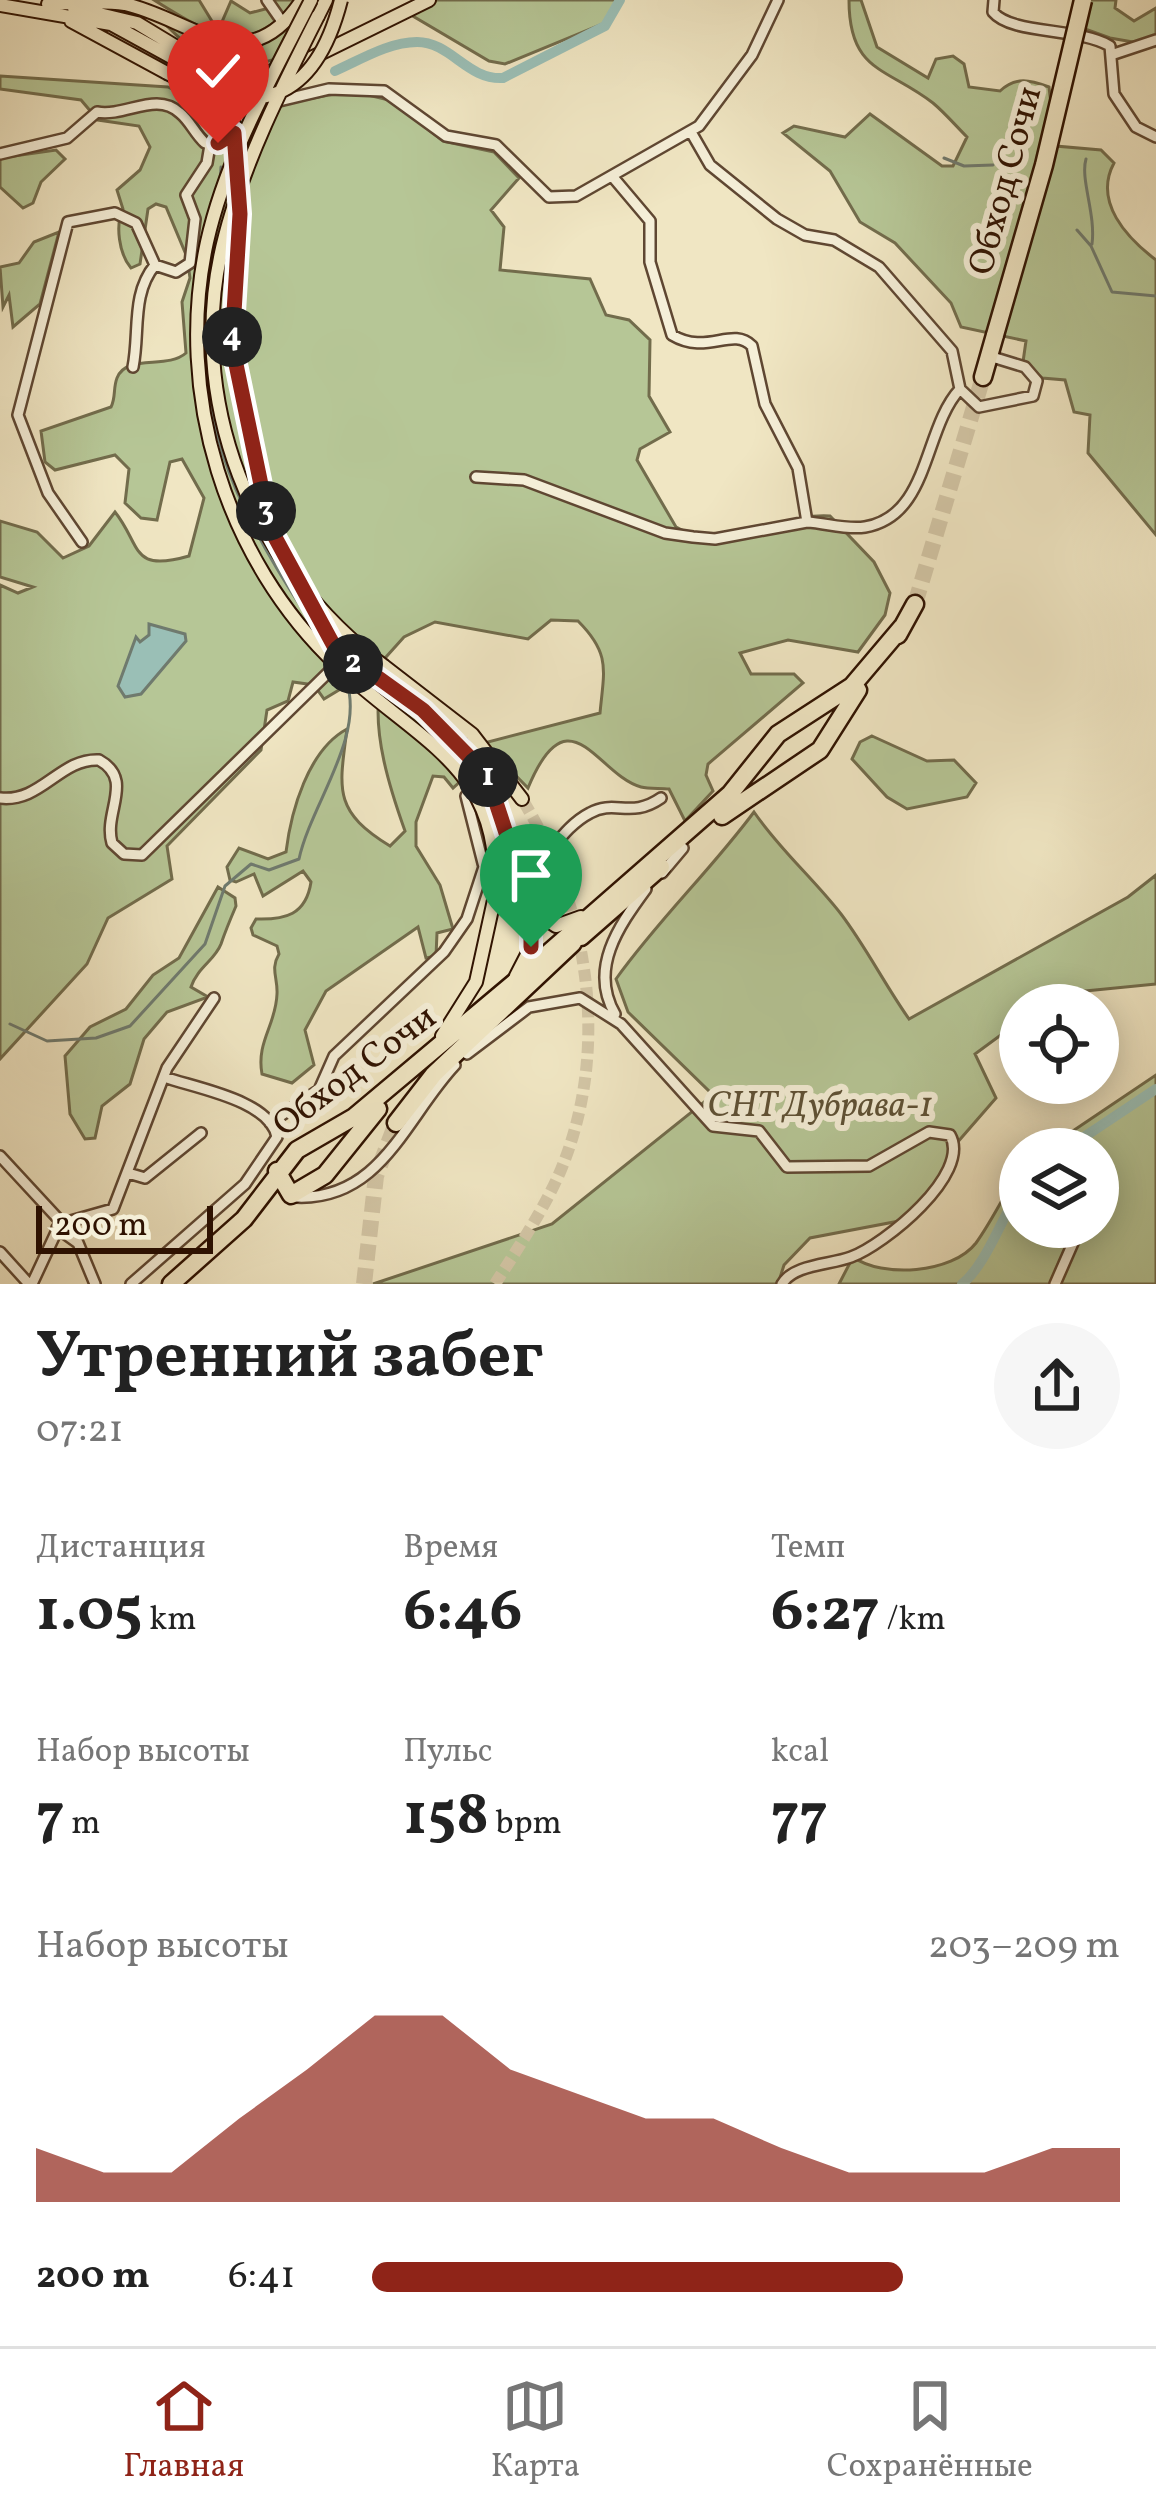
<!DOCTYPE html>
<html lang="ru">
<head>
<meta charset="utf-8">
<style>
	body { margin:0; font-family:Vollkorn,serif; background:#f6f6f6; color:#222; height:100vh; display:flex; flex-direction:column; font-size:45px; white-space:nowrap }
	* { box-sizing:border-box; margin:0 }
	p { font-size:39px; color:#767676 }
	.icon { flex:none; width:66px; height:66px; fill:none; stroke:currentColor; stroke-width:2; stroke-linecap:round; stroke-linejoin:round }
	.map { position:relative; height:1284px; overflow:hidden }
	.details { display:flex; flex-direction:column; background:#fff; flex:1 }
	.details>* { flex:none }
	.controls { position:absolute; left:999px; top:984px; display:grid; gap:24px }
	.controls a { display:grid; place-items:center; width:120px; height:120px; border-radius:50%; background:#fff; box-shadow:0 6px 30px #0003; font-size:60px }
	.scale { position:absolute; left:36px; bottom:30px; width:177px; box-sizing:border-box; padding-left:12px; border:6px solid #2f1201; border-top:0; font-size:33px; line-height:42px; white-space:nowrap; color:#2f1201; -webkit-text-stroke:9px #f5efd8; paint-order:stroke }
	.pin { position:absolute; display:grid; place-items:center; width:102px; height:102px; color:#fff; margin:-123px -51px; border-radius:50% 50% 50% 0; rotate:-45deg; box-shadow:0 0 12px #0007 }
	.pin .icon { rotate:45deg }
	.km { position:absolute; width:60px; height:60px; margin:-30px; border-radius:50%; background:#222; color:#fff; font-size:33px; line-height:60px; text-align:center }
	.round { display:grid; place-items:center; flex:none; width:126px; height:126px; border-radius:63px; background:#f6f6f6 }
	.summary { display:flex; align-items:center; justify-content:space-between; height:204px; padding:0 36px }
	h1 { font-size:66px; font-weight:700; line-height:90px }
	.metrics { display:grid; grid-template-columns:repeat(3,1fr); gap:18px; height:204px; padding:12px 36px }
	.metrics div { display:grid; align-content:center }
	.metrics b { font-size:60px; font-weight:700 }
	.metrics small { font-size:33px; font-weight:400 }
	.metrics p { font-size:33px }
	.chart { height:336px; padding:24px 36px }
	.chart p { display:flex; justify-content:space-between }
	.chart svg { width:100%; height:216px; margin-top:12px; fill:#8f2418; opacity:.7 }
	ul { padding:0 36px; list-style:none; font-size:39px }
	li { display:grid; grid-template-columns:192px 144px 1fr; align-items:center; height:90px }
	li i { height:30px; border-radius:15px; background:#8f2418 }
	.menu { display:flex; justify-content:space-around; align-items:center; height:168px; border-top:3px solid #e0e0e0; background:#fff; font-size:33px; color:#767676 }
	.menu a { display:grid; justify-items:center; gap:6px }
	.menu .current { color:#8f2418 }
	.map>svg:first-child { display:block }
</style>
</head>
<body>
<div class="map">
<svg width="1156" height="1284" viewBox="0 0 1156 1284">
	<rect width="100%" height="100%" fill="#f0e6c3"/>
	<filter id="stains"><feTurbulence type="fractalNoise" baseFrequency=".00167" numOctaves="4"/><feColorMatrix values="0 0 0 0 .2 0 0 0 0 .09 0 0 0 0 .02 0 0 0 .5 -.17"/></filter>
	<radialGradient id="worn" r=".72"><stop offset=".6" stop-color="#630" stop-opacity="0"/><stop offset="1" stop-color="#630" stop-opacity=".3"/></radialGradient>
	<path fill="#b6c696" stroke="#726c4c" stroke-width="3" d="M154,0H199L218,31L231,1L250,13L269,8L270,0H296C249,60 210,35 154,0Z
		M428,0H616L610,21L505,64L489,61L406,12Z
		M849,0H861L877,47L928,78L936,59L953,56L964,64L969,87L1000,91C1016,76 1030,80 1049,87L1056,146L1101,150L1114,163C1093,202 1127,238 1156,260V535L1088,453L1090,415L1074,412L1065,380L1042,378L1023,362L1026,341L961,327L951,303L895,243L860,222L830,171L783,133L794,126L845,137L870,114L942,166H953L967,137C956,126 945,113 933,103C886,67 849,72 849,0Z
		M1078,0H1116L1115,8L1134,21L1156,8V46L1110,38L1085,29L1076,19Z
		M117,4C179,18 232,73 292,24L276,59C231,74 196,56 168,27C156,14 133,14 116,8Z
		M0,76L168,87C193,98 191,128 213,141L267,107L334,94L368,95L393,101L443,141L494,152L519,178L491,210L504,227L500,270L590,279L606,315L629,320L650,340L649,396L670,432L640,449L637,460L676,527C721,555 783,512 830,516L874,562L890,593L885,615L858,652L788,640L740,653L751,674H794L803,683L708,764L706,775L713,791L685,821L669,789C660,788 649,789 641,787C597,775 569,689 528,788L484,743L600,713C604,670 611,654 578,621L551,620L528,639L435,622L404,637L377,667L324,699L314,685L293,682L288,701L267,710L261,750L167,846L172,879L108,918L87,964L0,1059V585L18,593L33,587L0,577V521L37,532L63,558L89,546L115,512C142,546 130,573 189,556L204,498L182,459L170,462L157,520L141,518L125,503L129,469L115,455L55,470L45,462L41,431L111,407C116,397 113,388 117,378C127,353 167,370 186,353L182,302L190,278L187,257L166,207L156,204L148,209L140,264L131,268C119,254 115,225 123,209L117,190L140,170L150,147L139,126L98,120L81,100L0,89Z
		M56,150L65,159L41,182L33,203L23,208L0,187V158Z
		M59,232L40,304L13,327L9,295L3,307L0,267L19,263L34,242Z
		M380,688L438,722L476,767L453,788L444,777L433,776L416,822V846L440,885L453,929L437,933L436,956L426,958L418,927L326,991L305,1030L314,1065L292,1083L262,1074C256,1042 276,1025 277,994C278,978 270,969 279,954L277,946L253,935L251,928L256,919C285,920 306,915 311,882L303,871L263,896L254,874L236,882L230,880L227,867L239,848L268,859L286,852C291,811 308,750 347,729C339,790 333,811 390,846L405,831C390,789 372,733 380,688Z
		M872,736L927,761L954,760L976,783L967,797L907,809L887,797L852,759L860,742Z
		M754,812C780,850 813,878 841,914C866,947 885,985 909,1019L1128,897L1156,875V984L1055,994L1042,1005H1020V1021L975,1054L996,1098L956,1144L949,1174L899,1221L810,1238L784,1265L778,1284H373L552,1224L713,1095L628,1012L616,979C659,919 710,871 754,812Z
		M218,887L235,898L236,906C230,920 225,932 221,944C215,960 197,968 191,987L208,997L167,1012L144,1039L130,1084L102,1106L95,1138L85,1139L70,1114L65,1056L90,1027L126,1009L153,975L179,958Z
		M1156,1075V1284H839L853,1257C882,1278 952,1274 976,1243C992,1221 1005,1193 1020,1170V1227H1098V1149H1046Z"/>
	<path fill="#9abfb6" stroke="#6f7a6e" stroke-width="3" d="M149,624L185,634L186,641L141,694L125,697L118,686L136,637L140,642L149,635Z"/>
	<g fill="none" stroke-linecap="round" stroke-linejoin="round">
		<path stroke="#6f7a6e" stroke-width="3" d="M944,158L964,166L993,165
			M1086,159C1080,179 1096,214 1092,244
			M220,181L221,167
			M1077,230L1091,246L1112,292L1156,296
			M215,232C213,260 208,288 206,316C197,447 256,540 325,643
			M10,1024L47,1041L96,1038L130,1026L205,944L225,886L251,864L269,870L299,859C311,804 364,739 347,683"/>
		<path stroke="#9abfb6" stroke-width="10" d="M335,71C360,60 389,42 417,42C451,42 467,80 503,78L605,26L620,0
			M1066,1149L1156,1089
			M962,1284C986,1265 1002,1217 1020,1190"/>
		<path stroke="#d3c6a6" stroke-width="12" stroke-dasharray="12 6" stroke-linecap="butt" d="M495,1284C518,1248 543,1211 560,1172C611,1051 590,909 522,799"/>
		<path stroke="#d3c6a6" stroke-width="16" stroke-dasharray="16 8" stroke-linecap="butt" d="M915,604L983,377
			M364,1284L376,1176L396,1123"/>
		<g stroke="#5f4732" stroke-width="14">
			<path id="minor" d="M267,0L283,23
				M994,0L993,12C1012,35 1078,27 1110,46L1114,94L1136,127L1156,137
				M1114,54L1156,40
				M233,112L329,89L384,91L446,136L496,145L549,197L576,196L699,126L752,55L778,0
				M691,132L710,165L777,219L805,235L834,240L879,267L952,351L960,389
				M0,154L67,138L97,112C126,117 156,91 180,113C190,121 195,134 205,143H217L234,133
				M612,176L650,221V262L672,335C707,356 732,326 752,346L765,404L798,468L807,522C826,523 846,530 865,527C930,516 923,429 960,389
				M155,265L176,272L190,263L195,219L186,195L207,163L210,145
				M960,389L979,407L1033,396L1037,381L1025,367L989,356
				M476,477L524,480L665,533L693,537L715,539L807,522
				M82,542L48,493L18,415L68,222L115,213L136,223L155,265C131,294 140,332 133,367
				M0,798C41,803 60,758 99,760C135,780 103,812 112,843L124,854L142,855L340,661
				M662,873L683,848
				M522,879C549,859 561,828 590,813C615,799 631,819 661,798
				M615,1014C589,969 618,927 646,889
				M467,1054L529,1007L580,998L621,1024L713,1126L759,1131L787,1167L869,1166L929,1132L950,1135C972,1174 884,1245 851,1257C830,1265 794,1264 782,1284
				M270,1123L319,1090L334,1056L444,952L467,919L484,867L466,796L487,775
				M0,1156L62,1223
				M128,1173L145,1178L201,1133
				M296,1197C381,1201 406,1117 455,1065
				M57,1228L78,1243L95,1284
				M0,1252L29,1284
				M32,1284L60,1224L113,1209L167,1068L214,998
				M131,1284L245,1184L277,1137C270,1100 195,1088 164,1077
				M1055,1284L1080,1227"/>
		</g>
		<g stroke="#2f1201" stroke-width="16">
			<path id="major" d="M48,4C73,3 101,0 125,4C192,19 247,84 302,0
				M0,5L111,24L193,69L245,78L299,64L429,0
				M74,8L137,23L213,69
				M318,16L326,0
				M71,21L167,73
				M230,78L240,214L232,345L262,497L276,541
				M299,586L344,657L423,710L487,775L531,909V947L516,976
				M384,666L472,734L522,799
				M532,910L556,926L581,917
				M442,1036L476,982L494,900"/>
		</g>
		<g stroke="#2f1201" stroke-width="21">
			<path id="highway" d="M983,377L995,335
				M898,635L915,604
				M722,816L820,750L858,690
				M581,937L661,867
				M396,1123L434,1074L573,943
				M277,1171L291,1195L325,1175L378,1109
				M171,1284L244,1219L297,1150L354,1117L522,976L730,794L778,734L852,686L902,627"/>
		</g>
		<use href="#minor" stroke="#f5efd8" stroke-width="9"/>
		<use href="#major" stroke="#f0e6c3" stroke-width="12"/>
		<use href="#highway" stroke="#f0e6c3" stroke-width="16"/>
		<g stroke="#2f1201" stroke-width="16" stroke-linecap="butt">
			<path id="major-bridge" d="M311,0C272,77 226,157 207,242C174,393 225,560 338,666C420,744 505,767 494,900
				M318,16C282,87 245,160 225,236C182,398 252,568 384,666
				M167,73C256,121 315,102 341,0"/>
		</g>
		<g stroke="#2f1201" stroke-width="21" stroke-linecap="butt">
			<path id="highway-bridge" d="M995,335L1044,165L1083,0"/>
		</g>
		<use href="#major-bridge" stroke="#f0e6c3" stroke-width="12"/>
		<use href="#highway-bridge" stroke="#f0e6c3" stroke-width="16"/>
	</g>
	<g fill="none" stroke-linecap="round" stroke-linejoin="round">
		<g stroke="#fff" stroke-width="24">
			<path id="route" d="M218,143L234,133L240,214L232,345L270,528L334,646L423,710L487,775L531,909V947"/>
		</g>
		<use href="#route" stroke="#8f2418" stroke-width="15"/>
	</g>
	<g text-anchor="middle" stroke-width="12" stroke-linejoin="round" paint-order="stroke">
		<g font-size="36" fill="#2f1201" stroke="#f5efd8">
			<text transform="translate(1003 180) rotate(-75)" y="13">Обход Сочи</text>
			<text transform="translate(353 1069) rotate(-37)" y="13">Обход Сочи</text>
		</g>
		<g font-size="36" font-style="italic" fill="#5e5135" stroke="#f5efd8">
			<text x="820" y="1116">СНТ Дубрава-1</text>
		</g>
	</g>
	<rect width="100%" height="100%" filter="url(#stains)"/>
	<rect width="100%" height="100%" fill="url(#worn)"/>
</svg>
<div class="controls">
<a><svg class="icon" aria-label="locate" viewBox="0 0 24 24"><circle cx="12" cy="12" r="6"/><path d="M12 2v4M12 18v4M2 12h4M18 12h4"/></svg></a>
<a><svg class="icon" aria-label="layers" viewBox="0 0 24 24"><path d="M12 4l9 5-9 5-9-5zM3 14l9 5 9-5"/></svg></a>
</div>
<div class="scale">200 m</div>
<div class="pin" style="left:531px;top:947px;background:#1e9e55"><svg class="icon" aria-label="arrive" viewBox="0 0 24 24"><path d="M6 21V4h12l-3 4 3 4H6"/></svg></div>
<div class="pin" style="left:218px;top:143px;background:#d93025"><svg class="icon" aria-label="check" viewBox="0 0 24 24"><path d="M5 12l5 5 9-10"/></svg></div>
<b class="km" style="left:488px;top:777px">1</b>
<b class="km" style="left:353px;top:664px">2</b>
<b class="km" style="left:266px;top:511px">3</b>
<b class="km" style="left:232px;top:337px">4</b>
</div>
<section class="details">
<div class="summary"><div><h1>Утренний забег</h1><p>07:21</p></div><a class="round"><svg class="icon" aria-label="share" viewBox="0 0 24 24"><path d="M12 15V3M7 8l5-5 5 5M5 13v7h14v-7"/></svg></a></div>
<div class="metrics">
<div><p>Дистанция</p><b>1.05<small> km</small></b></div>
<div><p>Время</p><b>6:46</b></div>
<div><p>Темп</p><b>6:27<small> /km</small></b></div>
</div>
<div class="metrics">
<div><p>Набор высоты</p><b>7<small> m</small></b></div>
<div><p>Пульс</p><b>158<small> bpm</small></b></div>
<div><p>kcal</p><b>77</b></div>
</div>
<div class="chart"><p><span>Набор высоты</span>203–209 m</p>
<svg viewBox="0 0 160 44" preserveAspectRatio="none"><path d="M0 44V33L10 38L20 38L30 27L40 17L50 6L60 6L70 17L80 22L90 27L100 27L110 33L120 38L130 38L140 38L150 33L160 33V44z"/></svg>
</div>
<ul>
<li><b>200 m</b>6:41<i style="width:71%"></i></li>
</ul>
</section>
<nav class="menu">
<a class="current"><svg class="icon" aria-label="home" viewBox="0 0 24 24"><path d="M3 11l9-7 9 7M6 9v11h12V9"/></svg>Главная</a>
<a><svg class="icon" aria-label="map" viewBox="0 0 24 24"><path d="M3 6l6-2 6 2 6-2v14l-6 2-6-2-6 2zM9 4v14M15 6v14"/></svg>Карта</a>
<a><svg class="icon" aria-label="saved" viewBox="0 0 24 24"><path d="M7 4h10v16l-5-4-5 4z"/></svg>Сохранённые</a>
</nav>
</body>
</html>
